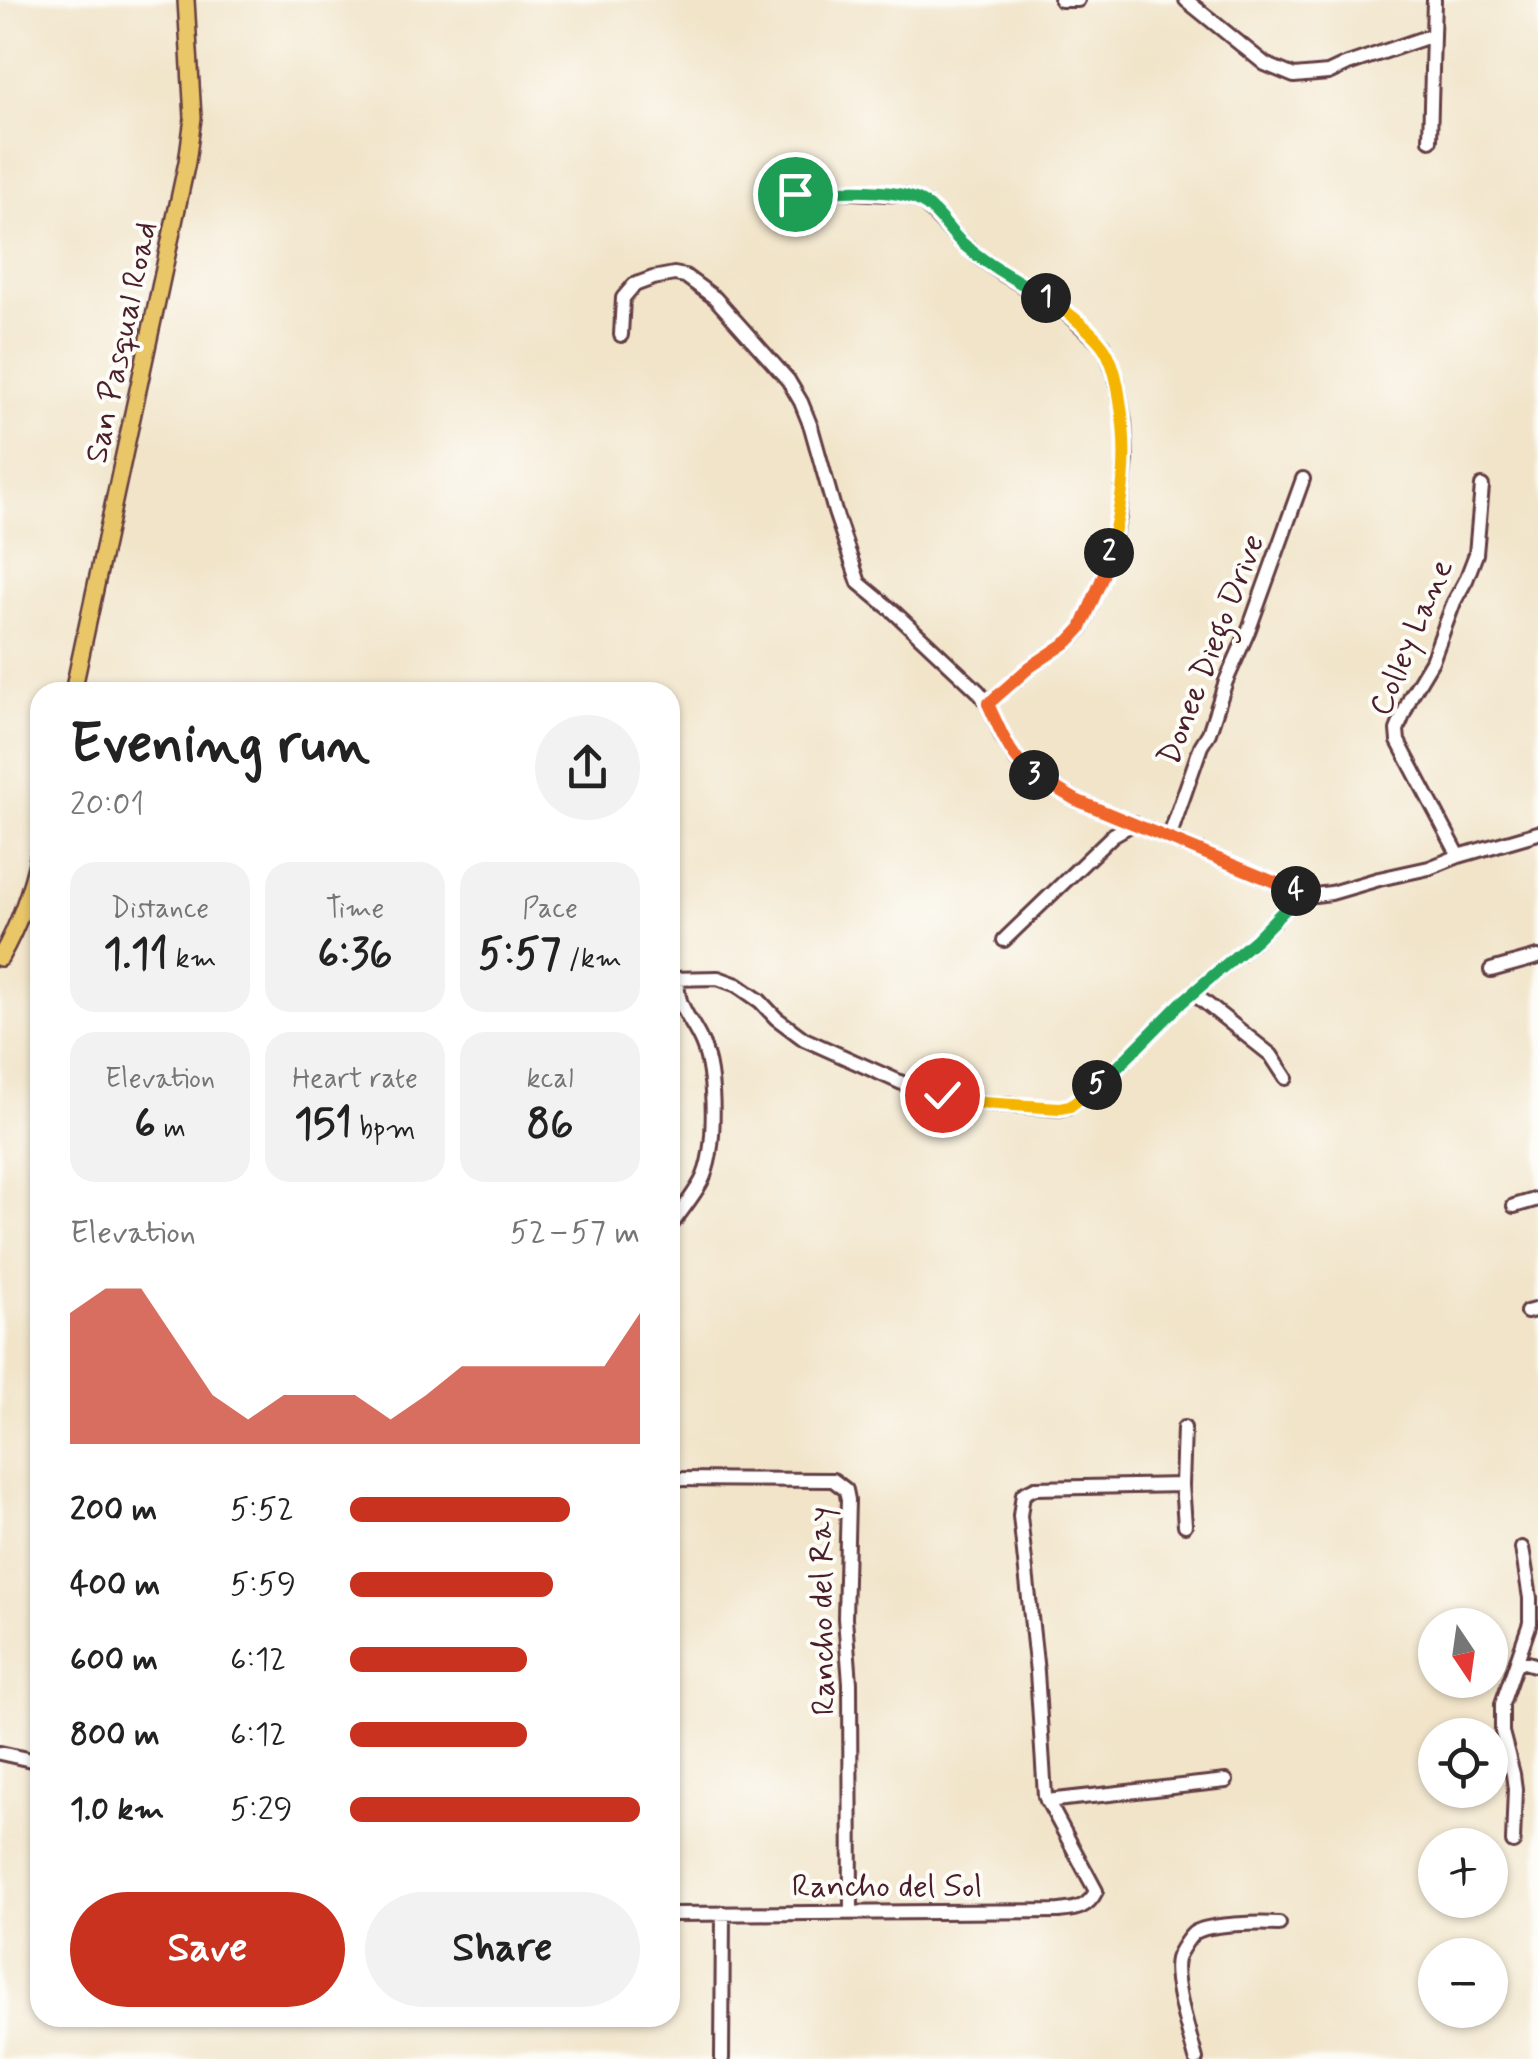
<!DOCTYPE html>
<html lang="en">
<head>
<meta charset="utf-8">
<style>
	body { margin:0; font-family:Mynerve,sans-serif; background:#f2f2f2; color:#222; height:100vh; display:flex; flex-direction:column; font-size:38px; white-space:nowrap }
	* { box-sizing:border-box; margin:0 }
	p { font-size:32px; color:#767676 }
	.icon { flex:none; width:55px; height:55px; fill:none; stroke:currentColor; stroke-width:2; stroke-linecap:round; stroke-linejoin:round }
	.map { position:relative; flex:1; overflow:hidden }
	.details { position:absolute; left:30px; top:682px; width:650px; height:1345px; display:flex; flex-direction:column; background:#fff; border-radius:30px; box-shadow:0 2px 8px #0004 }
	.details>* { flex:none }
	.needle { width:65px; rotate:167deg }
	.fabs { position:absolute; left:1418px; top:1608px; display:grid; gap:20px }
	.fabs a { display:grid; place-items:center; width:90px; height:90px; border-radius:50%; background:#fff; box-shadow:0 2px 8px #0004; font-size:50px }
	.pin { position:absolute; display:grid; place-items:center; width:85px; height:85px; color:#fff; margin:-42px; border:5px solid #fff; border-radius:50%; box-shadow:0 2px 10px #0007 }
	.km { position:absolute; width:50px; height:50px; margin:-25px; border-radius:50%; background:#222; color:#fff; font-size:28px; line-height:50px; text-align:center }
	.round { display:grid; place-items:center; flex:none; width:105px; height:105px; border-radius:52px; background:#f2f2f2 }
	.head { display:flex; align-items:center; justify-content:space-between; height:170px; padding:0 40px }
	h1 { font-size:55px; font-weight:700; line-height:75px }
	.metrics { display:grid; grid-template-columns:repeat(3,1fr); gap:15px; height:170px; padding:10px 40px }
	.metrics div { display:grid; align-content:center; border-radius:25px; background:#f2f2f2; text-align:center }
	.metrics b { font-size:42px; font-weight:700 }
	.metrics small { font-size:28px; font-weight:400 }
	.metrics p { font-size:28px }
	.chart { height:280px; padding:20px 40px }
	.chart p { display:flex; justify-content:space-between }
	.chart svg { width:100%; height:180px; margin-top:10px; fill:#c8321e; opacity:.7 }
	.primary-button { display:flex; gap:20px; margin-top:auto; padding:20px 40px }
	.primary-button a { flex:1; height:115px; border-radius:60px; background:#c8321e; color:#fff; font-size:40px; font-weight:700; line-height:115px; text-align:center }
	.primary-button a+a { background:#f2f2f2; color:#222 }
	ul { padding:0 40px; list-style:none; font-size:32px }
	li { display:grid; grid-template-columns:160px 120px 1fr; align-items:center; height:75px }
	li i { height:25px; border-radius:12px; background:#c8321e }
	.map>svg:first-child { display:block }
</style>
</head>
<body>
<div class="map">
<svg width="1538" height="2059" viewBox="0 0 1538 2059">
	<rect width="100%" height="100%" fill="#fdfcf7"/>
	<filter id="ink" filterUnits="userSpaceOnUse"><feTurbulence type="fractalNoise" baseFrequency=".01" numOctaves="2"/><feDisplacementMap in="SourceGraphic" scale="20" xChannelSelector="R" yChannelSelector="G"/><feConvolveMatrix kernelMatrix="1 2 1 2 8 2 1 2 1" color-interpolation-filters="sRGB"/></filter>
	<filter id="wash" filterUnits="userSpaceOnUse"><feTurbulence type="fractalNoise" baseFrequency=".0048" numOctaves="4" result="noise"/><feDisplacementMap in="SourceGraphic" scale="40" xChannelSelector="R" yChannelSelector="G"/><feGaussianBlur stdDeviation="2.25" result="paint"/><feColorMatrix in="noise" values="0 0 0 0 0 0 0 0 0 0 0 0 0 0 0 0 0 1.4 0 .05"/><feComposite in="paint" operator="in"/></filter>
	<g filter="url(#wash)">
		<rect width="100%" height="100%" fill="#f1e4c9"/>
	</g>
	<g filter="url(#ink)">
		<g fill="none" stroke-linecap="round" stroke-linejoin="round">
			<g stroke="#633d43" stroke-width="18">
				<path id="minor" d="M1061,0H1078
					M1186,0L1265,64L1294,76L1328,73L1345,65L1433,35
					M1430,140L1434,0
					M767,202L795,195L835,191L904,195L924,203L958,239L980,258L1005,275L1057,305L1103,345L1108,355L1117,381L1124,422L1126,460L1119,517L1103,576L1081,629L1069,641L1030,667L988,704
					M621,335L623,298L634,285L653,278L674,274L685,276L715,298L788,380L801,402L811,427L835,512L859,583L894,612L978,691L988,704L1003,738L1017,760L1028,771L1076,800L1301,893L1315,895L1331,893L1379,879L1429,868L1459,856L1538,833
					M1169,838L1201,746L1209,733L1226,681L1249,629L1303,479
					M1459,856L1398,741L1397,730L1411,696L1432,661L1454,602L1466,580L1476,554L1482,486
					M1004,940L1113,835L1134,823
					M1491,970L1538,957
					M670,979L718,978L737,985L760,1001L776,1018L804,1039L902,1083L941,1095L983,1103L1060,1109L1070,1106L1110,1075L1181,1003L1256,939L1301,893
					M1193,993L1271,1055L1286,1078
					M1514,1206L1538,1199
					M670,1227C680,1212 692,1198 701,1182C717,1152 716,1074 702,1043C693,1021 674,1004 678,979
					M1527,1312L1538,1309
					M1184,1428L1182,1485L1185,1525
					M670,1479L833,1480L846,1490L848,1500L845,1618L850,1683L851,1912
					M1517,1660L1538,1666
					M0,1753L40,1762
					M1047,1801L1226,1781
					M1513,1842L1515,1789L1513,1774L1502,1732V1704L1530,1623V1598L1522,1548
					M670,1914L1059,1911C1076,1909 1088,1908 1096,1891L1045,1796L1037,1672L1020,1516L1023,1494L1035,1488L1182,1485
					M722,2059L723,1913
					M1196,2059C1190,2036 1172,1980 1177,1959C1179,1952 1189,1937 1194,1933C1208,1923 1262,1923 1279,1924"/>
			</g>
			<g stroke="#633d43" stroke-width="20">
				<path id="major" d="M73,692L187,162L193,118L186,0
					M0,958C20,923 32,888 40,849"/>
			</g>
			<use href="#minor" stroke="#fff" stroke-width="12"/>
			<use href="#major" stroke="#e9c769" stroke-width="15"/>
		</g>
	</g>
	<g fill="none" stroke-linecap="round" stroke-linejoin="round" filter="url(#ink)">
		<g stroke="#fff" stroke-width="20">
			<path id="split-1" d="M795,194C826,191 898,185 925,204C939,213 949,231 962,243C988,266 1017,280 1046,298"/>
		</g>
		<g stroke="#fff" stroke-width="20">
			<path id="split-2" d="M1046,298C1064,309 1100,336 1108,355C1115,369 1118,385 1120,400C1129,458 1124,497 1109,553"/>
		</g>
		<g stroke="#fff" stroke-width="20">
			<path id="split-3" d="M1034,775C1010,759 1000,729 988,704L1030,667L1069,641L1081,628L1103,576L1109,553"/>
		</g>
		<g stroke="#fff" stroke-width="20">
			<path id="split-4" d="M1034,775L1076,800L1296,891"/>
		</g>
		<g stroke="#fff" stroke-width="20">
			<path id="split-5" d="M1097,1085L1110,1075L1181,1003L1256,939L1301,893L1296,891"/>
		</g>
		<g stroke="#fff" stroke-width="20">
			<path id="split-6" d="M942,1095L983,1103L1060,1108L1070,1106L1097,1085"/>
		</g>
		<use href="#split-1" stroke="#22a559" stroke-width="12"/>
		<use href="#split-2" stroke="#f5b400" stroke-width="12"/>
		<use href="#split-3" stroke="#f0652b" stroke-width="12"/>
		<use href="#split-4" stroke="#f0652b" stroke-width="12"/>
		<use href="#split-5" stroke="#22a559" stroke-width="12"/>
		<use href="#split-6" stroke="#f5b400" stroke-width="12"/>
	</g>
	<g text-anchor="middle" stroke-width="8" stroke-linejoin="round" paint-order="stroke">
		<g font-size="32" fill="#4a1f2b" stroke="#fdfcf7">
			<text transform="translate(120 342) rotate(-78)" y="11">San Pasqual Road</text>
			<text transform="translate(1410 637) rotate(-67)" y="11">Colley Lane</text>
			<text transform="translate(1210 649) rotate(-69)" y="11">Donee Diego Drive</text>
			<text transform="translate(821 1611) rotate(-91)" y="11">Rancho del Ray</text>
			<text x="887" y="1896">Rancho del Sol</text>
		</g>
	</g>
</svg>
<div class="fabs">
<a><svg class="needle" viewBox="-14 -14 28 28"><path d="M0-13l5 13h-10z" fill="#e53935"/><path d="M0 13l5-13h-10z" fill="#767676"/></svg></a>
<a><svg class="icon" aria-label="locate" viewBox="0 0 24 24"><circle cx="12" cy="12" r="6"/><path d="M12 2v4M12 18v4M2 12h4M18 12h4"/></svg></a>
<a>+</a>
<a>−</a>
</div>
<div class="pin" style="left:795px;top:194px;background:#1e9e55"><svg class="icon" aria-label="arrive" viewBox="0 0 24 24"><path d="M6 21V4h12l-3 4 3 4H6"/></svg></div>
<div class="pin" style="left:942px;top:1095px;background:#d93025"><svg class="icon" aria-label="check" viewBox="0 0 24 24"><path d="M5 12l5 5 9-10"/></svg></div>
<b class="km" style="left:1046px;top:298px">1</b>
<b class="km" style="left:1109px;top:553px">2</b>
<b class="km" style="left:1034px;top:775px">3</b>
<b class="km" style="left:1296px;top:891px">4</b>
<b class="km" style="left:1097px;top:1085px">5</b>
<section class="details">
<div class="head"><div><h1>Evening run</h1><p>20:01</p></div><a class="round"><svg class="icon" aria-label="share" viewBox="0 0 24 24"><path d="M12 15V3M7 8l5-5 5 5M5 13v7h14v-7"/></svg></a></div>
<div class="metrics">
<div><p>Distance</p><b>1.11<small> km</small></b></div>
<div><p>Time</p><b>6:36</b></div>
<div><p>Pace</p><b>5:57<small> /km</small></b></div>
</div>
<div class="metrics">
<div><p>Elevation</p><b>6<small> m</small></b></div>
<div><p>Heart rate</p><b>151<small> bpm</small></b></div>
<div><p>kcal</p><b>86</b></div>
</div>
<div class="chart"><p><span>Elevation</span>52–57 m</p>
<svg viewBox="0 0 160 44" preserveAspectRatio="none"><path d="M0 44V12L10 6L20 6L30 19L40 32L50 38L60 32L70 32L80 32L90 38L100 32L110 25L120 25L130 25L140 25L150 25L160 12V44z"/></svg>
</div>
<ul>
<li><b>200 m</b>5:52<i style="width:76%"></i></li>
<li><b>400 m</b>5:59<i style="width:70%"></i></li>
<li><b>600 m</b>6:12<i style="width:61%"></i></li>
<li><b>800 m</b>6:12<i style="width:61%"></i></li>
<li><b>1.0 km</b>5:29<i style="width:100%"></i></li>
</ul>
<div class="primary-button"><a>Save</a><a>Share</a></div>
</section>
</div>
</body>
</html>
